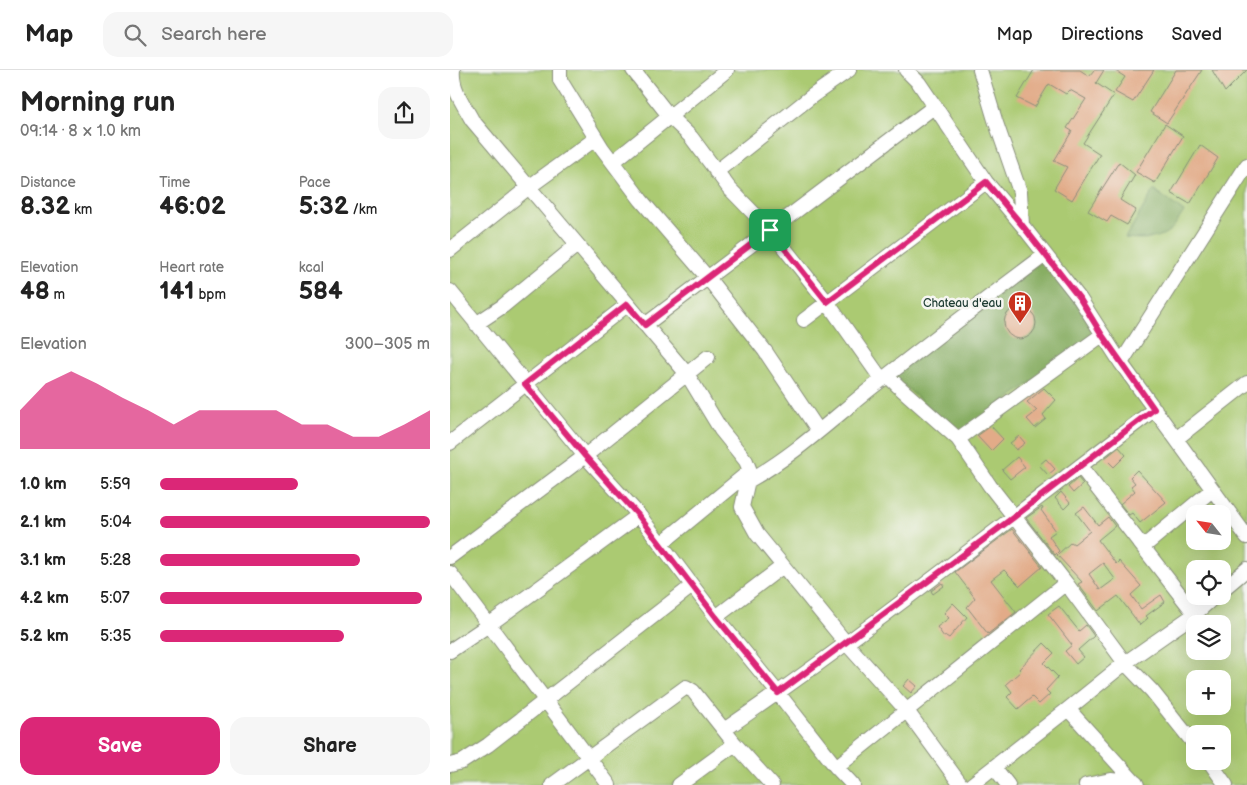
<!DOCTYPE html>
<html lang="en">
<head>
<meta charset="utf-8">
<style>
	body { margin:0; font-family:"Balsamiq Sans",sans-serif; background:#f6f6f6; color:#222; height:100vh; display:flex; flex-direction:column; font-size:19px; white-space:nowrap }
	* { box-sizing:border-box; margin:0 }
	p { font-size:16px; color:#767676 }
	.icon { flex:none; width:28px; height:28px; fill:none; stroke:currentColor; stroke-width:2; stroke-linecap:round; stroke-linejoin:round }
	.map { position:relative; flex:1; overflow:hidden }
	.drawer { display:flex; flex-direction:column; background:#fff; width:450px }
	.drawer>* { flex:none }
	.needle { width:32px; rotate:300deg }
	.controls { position:absolute; left:736px; top:435px; display:grid; gap:10px }
	.controls a { display:grid; place-items:center; width:45px; height:45px; border-radius:10px; background:#fff; box-shadow:0 5px 20px #0002; font-size:25px }
	.pin { position:absolute; display:grid; place-items:center; width:42px; height:42px; color:#fff; margin:-21px; border-radius:10px; box-shadow:0 2px 8px #0006 }
	.round { display:grid; place-items:center; flex:none; width:52px; height:52px; border-radius:15px; background:#f6f6f6 }
	.overview { display:flex; align-items:center; justify-content:space-between; height:85px; padding:0 20px }
	h1 { font-size:28px; font-weight:600; line-height:38px }
	.figures { display:grid; grid-template-columns:repeat(3,1fr); gap:8px; height:85px; padding:5px 20px }
	.figures div { display:grid; align-content:center }
	.figures b { font-size:25px; font-weight:600 }
	.figures small { font-size:14px; font-weight:400 }
	.figures p { font-size:14px }
	.chart { height:140px; padding:10px 20px }
	.chart p { display:flex; justify-content:space-between }
	.chart svg { width:100%; height:90px; margin-top:5px; fill:#db2777; opacity:.7 }
	.primary-button { display:flex; gap:10px; margin-top:auto; padding:10px 20px }
	.primary-button a { flex:1; height:58px; border-radius:15px; background:#db2777; color:#fff; font-size:20px; font-weight:600; line-height:58px; text-align:center }
	.primary-button a+a { background:#f6f6f6; color:#222 }
	ul { padding:0 20px; list-style:none; font-size:16px }
	li { display:grid; grid-template-columns:80px 60px 1fr; align-items:center; height:38px }
	li i { height:12px; border-radius:6px; background:#db2777 }
	header { display:flex; align-items:center; gap:30px; box-sizing:border-box; height:70px; padding:0 25px; background:#fff; border-bottom:1px solid #e0e0e0 }
	header strong { font-size:24px }
	nav { display:flex; gap:28px; margin-inline-start:auto; font-size:18px }
	.search { width:350px; height:45px; background:#f6f6f6; display:flex; align-items:center; gap:12px; box-sizing:border-box; padding:0 18px; border-radius:15px; color:#767676; font-size:19px }
	main { display:flex; flex:1; min-height:0 }
	.map>svg:first-child { display:block }
</style>
</head>
<body>
<header>
<strong>Map</strong>
<div class="search"><svg class="icon" aria-label="search" viewBox="0 0 24 24"><circle cx="10" cy="10" r="6"/><path d="M15 15l6 6"/></svg>Search here</div>
<nav><a>Map</a><a>Directions</a><a>Saved</a></nav>
</header>
<main>
<section class="drawer">
<div class="overview"><div><h1>Morning run</h1><p>09:14 · 8 × 1.0 km</p></div><a class="round"><svg class="icon" aria-label="share" viewBox="0 0 24 24"><path d="M12 15V3M7 8l5-5 5 5M5 13v7h14v-7"/></svg></a></div>
<div class="figures">
<div><p>Distance</p><b>8.32<small> km</small></b></div>
<div><p>Time</p><b>46:02</b></div>
<div><p>Pace</p><b>5:32<small> /km</small></b></div>
</div>
<div class="figures">
<div><p>Elevation</p><b>48<small> m</small></b></div>
<div><p>Heart rate</p><b>141<small> bpm</small></b></div>
<div><p>kcal</p><b>584</b></div>
</div>
<div class="chart"><p><span>Elevation</span>300–305 m</p>
<svg viewBox="0 0 160 44" preserveAspectRatio="none"><path d="M0 44V25L10 12L20 6L30 12L40 19L50 25L60 32L70 25L80 25L90 25L100 25L110 32L120 32L130 38L140 38L150 32L160 25V44z"/></svg>
</div>
<ul>
<li><b>1.0 km</b>5:59<i style="width:51%"></i></li>
<li><b>2.1 km</b>5:04<i style="width:100%"></i></li>
<li><b>3.1 km</b>5:28<i style="width:74%"></i></li>
<li><b>4.2 km</b>5:07<i style="width:97%"></i></li>
<li><b>5.2 km</b>5:35<i style="width:68%"></i></li>
</ul>
<div class="primary-button"><a>Save</a><a>Share</a></div>
</section>
<div class="map">
<svg width="797" height="715" viewBox="0 0 797 715">
	<rect width="100%" height="100%" fill="#f6f6f2"/>
	<filter id="ink" filterUnits="userSpaceOnUse"><feTurbulence type="fractalNoise" baseFrequency=".02" numOctaves="2"/><feDisplacementMap in="SourceGraphic" scale="10" xChannelSelector="R" yChannelSelector="G"/><feConvolveMatrix kernelMatrix="1 2 1 2 8 2 1 2 1" color-interpolation-filters="sRGB"/></filter>
	<filter id="wash" filterUnits="userSpaceOnUse"><feTurbulence type="fractalNoise" baseFrequency=".0096" numOctaves="4" result="noise"/><feDisplacementMap in="SourceGraphic" scale="20" xChannelSelector="R" yChannelSelector="G"/><feGaussianBlur stdDeviation="1.12" result="paint"/><feColorMatrix in="noise" values="0 0 0 0 0 0 0 0 0 0 0 0 0 0 0 0 0 1.4 0 .05"/><feComposite in="paint" operator="in"/></filter>
	<g filter="url(#wash)">
		<rect width="100%" height="100%" fill="#f1dec1"/>
		<path fill="#abca72" stroke="#658453" fill-rule="evenodd" d="M0,0H797V715H0ZM745,444H772V471H745ZM745,499H772V526H745ZM745,554H772V581H745ZM745,609H772V636H745ZM745,664H772V691H745Z"/>
		<path fill="#88ae64" stroke="#54764c" d="M704,120L734,142C729,148 725,157 719,161C706,171 689,169 675,168Z
			M594,189L648,264L508,365L444,306Z"/>
		<g id="blocks">
			<path fill="#e2ab88" fill-rule="evenodd" d="M584,0H630L639,6L644,0H654L646,13L664,25L633,73L650,84L622,130L604,119L617,97L604,91L622,61L617,58L636,29L620,20L616,24L599,14L585,37L567,28Z
				M664,0H704L683,32L665,22L675,7Z
				M726,0H752L717,53L700,42Z
				M762,0H797L775,22Z
				M715,54L733,66L705,113L686,102Z
				M750,75L768,88L740,134L721,123Z
				M669,92L685,105L670,130L686,140L677,155L661,146L657,152L638,141Z
				M554 253a16 16 0 1 1 32 0a16 16 0 1 1-32 0Z
				M594,318L606,330L593,345L596,349L585,358L577,349L587,341L577,332Z
				M541,356L553,369L541,381L527,366Z
				M569,366L575,373L566,380L560,373Z
				M669,377L676,385L664,397L655,388Z
				M567,387L575,397L560,409L552,400Z
				M596,389L605,399L598,405L589,395Z
				M687,400L716,432L690,453L682,443L679,445L670,434L685,421L681,416L685,413L680,407Z
				M628,408L633,414L623,423L618,417Z
				M611,422L620,433L614,439L605,428Z
				M592,437L593,439L591,440L606,461L599,466L609,481L605,485L576,448Z
				M634,437L648,455L658,447L665,456L648,470L666,494L669,491L691,516L681,525L691,539L711,525L715,532L696,546L698,548L690,555L668,526L648,541L628,514L632,512L607,485L621,472L624,474L640,461L626,443ZM653,493L665,509L650,520L639,504Z
				M562,459L592,497L570,516L554,500L541,510L566,542L538,564L517,537L525,528L505,502Z
				M492,513L494,516L483,524L481,521Z
				M503,533L517,547L499,568L496,566L494,567L487,557L499,548L494,543Z
				M609,536L629,561L636,555L644,566L628,580L634,587L626,594L615,581L622,575L598,544Z
				M594,573L604,583L594,593L608,607L596,620L600,624L589,634L582,627L568,639L557,627L562,622L556,614L571,601L569,599Z
				M459,609L467,616L461,623L453,616Z"/>
		</g>
	</g>
	<g filter="url(#ink)">
		<use href="#blocks" fill-opacity="0" stroke="#888e7a" stroke-width="1"/>
		<g fill="none" stroke-linecap="round" stroke-linejoin="round">
			<g stroke="#888e7a" stroke-width="16">
				<path id="minor" d="M3,0C1,18 14,35 22,50L237,304L271,360L296,391L300,401L292,437L307,464L396,573L457,641L511,715
					M110,0V10L152,78L191,130L258,208L315,281L368,360
					M183,0L220,47L241,67L279,118L320,160L377,232L432,310
					M456,0L469,13L536,112L572,155L630,229L671,293L797,467
					M530,0L545,50L570,122L572,155
					M163,92L277,0
					M266,102L362,26L399,0
					M0,180L79,117L145,69
					M0,221L135,386L189,445L266,547L328,623L386,697L403,715
					M354,250L536,112
					M26,254L53,236L127,175
					M195,255L485,36
					M652,265L508,369L540,416L616,513L675,593L702,621L745,675
					M671,293L797,95
					M438,306L448,316L508,369
					M726,369L797,313
					M0,373L177,235
					M630,396L745,544
					M298,411C342,387 380,351 420,319C477,274 536,229 595,185
					M211,474L300,401
					M693,477L762,420
					M0,487L135,386L258,287
					M0,503L159,715
					M772,520L797,499
					M266,547L333,496
					M0,581L40,554L189,445
					M618,639L687,715
					M274,660C422,559 562,447 705,339
					M759,691L776,715
					M0,695L12,692L38,675L242,516
					M386,697L616,513
					M544,697L558,715
					M102,715L236,617L243,621L285,674L322,715
					M229,715L285,674
					M521,715L618,639L675,593L745,544L765,526
					M636,715L661,710L686,713"/>
			</g>
			<use href="#minor" stroke="#fff" stroke-width="14"/>
		</g>
	</g>
	<g fill="none" stroke-linecap="round" stroke-linejoin="round" filter="url(#ink)">
		<g stroke="#fff" stroke-width="10">
			<path id="route" d="M536,112L572,155L630,229L652,265L704,339L564,447L328,623L266,547L188,445L135,386L75,314L177,234L195,255L320,160L377,232Z"/>
		</g>
		<use href="#route" stroke="#db2777" stroke-width="6"/>
	</g>
	<defs>
		<g id="building-pin" transform="scale(1.25)"><path d="M0 17L-7.5 6A9.5 9.5 0 1 1 7.5 6Z" fill="#c8321e" stroke="#f6f6f2"/><path d="M-4-6H4V6H1V3H-1V6H-4ZM-2.5-4.3h1.7v1.8h-1.7ZM.8-4.3h1.7v1.8H.8ZM-2.5-1h1.7V.8h-1.7ZM.8-1h1.7V.8H.8Z" fill="#fff"/></g>
	</defs>
	<g fill-rule="evenodd">
		<use href="#building-pin" x="570" y="233"/>
	</g>
	<g text-anchor="middle" stroke-width="5" stroke-linejoin="round" paint-order="stroke">
		<g font-size="12" fill="#1f3d34" stroke="#f6f6f2" text-anchor="end">
			<text x="552" y="237">Chateau d'eau</text>
		</g>
	</g>
</svg>
<div class="controls">
<a><svg class="needle" viewBox="-14 -14 28 28"><path d="M0-13l5 13h-10z" fill="#e53935"/><path d="M0 13l5-13h-10z" fill="#767676"/></svg></a>
<a><svg class="icon" aria-label="locate" viewBox="0 0 24 24"><circle cx="12" cy="12" r="6"/><path d="M12 2v4M12 18v4M2 12h4M18 12h4"/></svg></a>
<a><svg class="icon" aria-label="layers" viewBox="0 0 24 24"><path d="M12 4l9 5-9 5-9-5zM3 14l9 5 9-5"/></svg></a>
<a>+</a>
<a>−</a>
</div>
<div class="pin" style="left:320px;top:160px;background:#1e9e55"><svg class="icon" aria-label="arrive" viewBox="0 0 24 24"><path d="M6 21V4h12l-3 4 3 4H6"/></svg></div>
</div>
</main>
</body>
</html>
